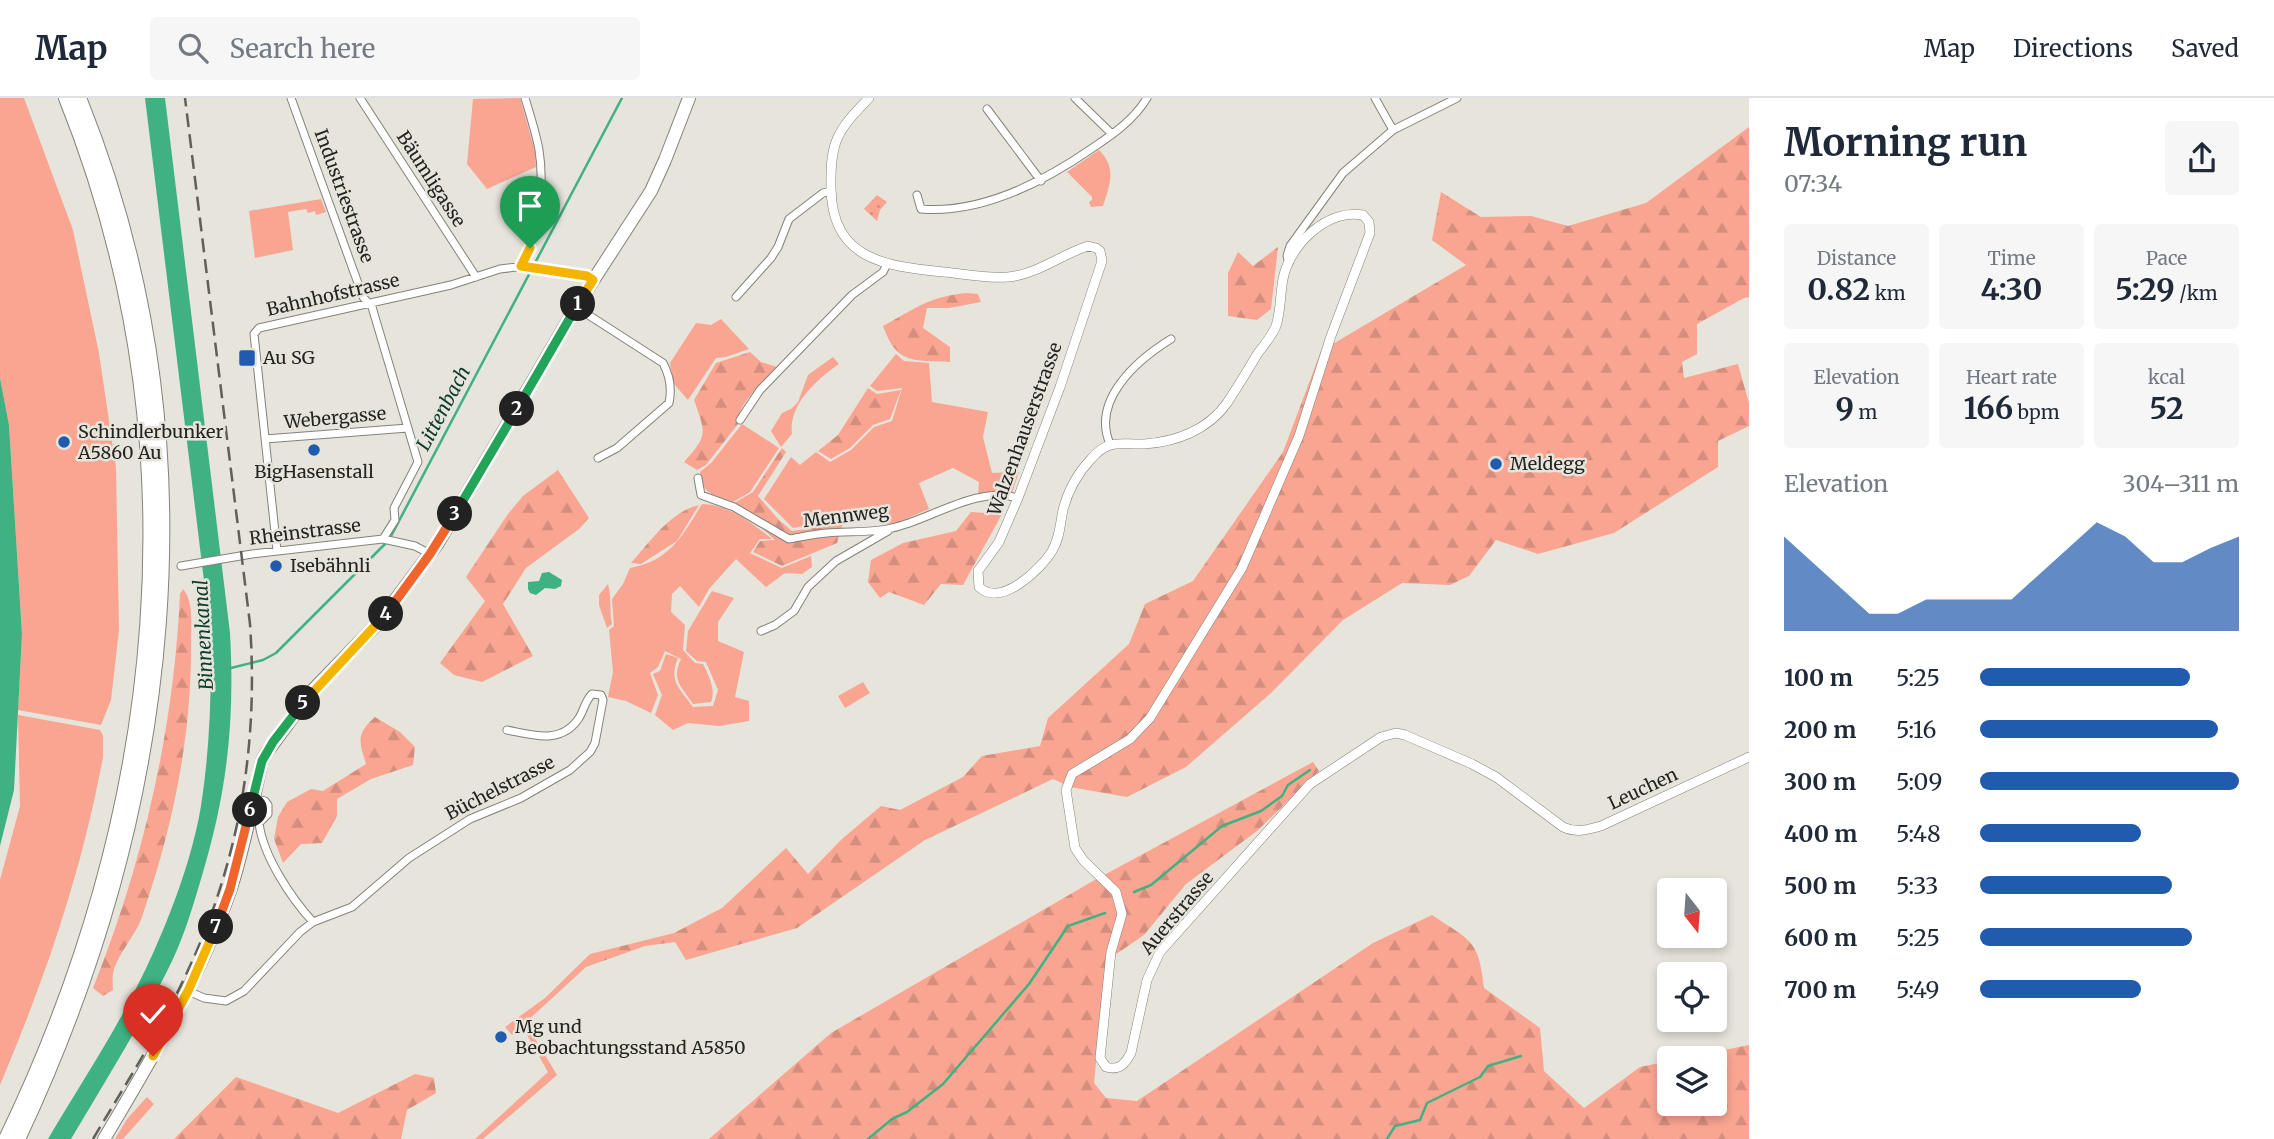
<!DOCTYPE html>
<html lang="en">
<head>
<meta charset="utf-8">
<style>
	body { margin:0; font-family:Merriweather,serif; background:#f6f6f7; color:#1f2937; height:100vh; display:flex; flex-direction:column; font-size:26px; white-space:nowrap }
	* { box-sizing:border-box; margin:0 }
	p { font-size:23px; color:#747a83 }
	.icon { flex:none; width:38px; height:38px; fill:none; stroke:currentColor; stroke-width:2; stroke-linecap:round; stroke-linejoin:round }
	.map { position:relative; flex:1; overflow:hidden }
	.details { display:flex; flex-direction:column; background:#fff; width:525px }
	.details>* { flex:none }
	.needle { width:46px; rotate:163deg }
	.tools { position:absolute; left:1657px; top:780px; display:grid; gap:14px }
	.tools a { display:grid; place-items:center; width:70px; height:70px; border-radius:7px; background:#fff; box-shadow:0 4px 10px #0003; font-size:35px }
	.pin { position:absolute; display:grid; place-items:center; width:60px; height:60px; color:#fff; margin:-72px -30px; border-radius:50% 50% 50% 0; rotate:-45deg; box-shadow:0 0 7px #0007 }
	.pin .icon { rotate:45deg }
	.km { position:absolute; width:35px; height:35px; margin:-18px; border-radius:50%; background:#222; color:#fff; font-size:19px; line-height:35px; text-align:center }
	.round { display:grid; place-items:center; flex:none; width:74px; height:74px; border-radius:7px; background:#f6f6f7 }
	.overview { display:flex; align-items:center; justify-content:space-between; height:119px; padding:0 35px }
	h1 { font-size:38px; font-weight:700; line-height:52px }
	.figures { display:grid; grid-template-columns:repeat(3,1fr); gap:10px; height:119px; padding:7px 35px }
	.figures div { display:grid; align-content:center; border-radius:7px; background:#f6f6f7; text-align:center }
	.figures b { font-size:30px; font-weight:700 }
	.figures small { font-size:19px; font-weight:400 }
	.figures p { font-size:19px }
	.chart { height:196px; padding:14px 35px }
	.chart p { display:flex; justify-content:space-between }
	.chart svg { width:100%; height:126px; margin-top:7px; fill:#215bad; opacity:.7 }
	ul { padding:0 35px; list-style:none; font-size:23px }
	li { display:grid; grid-template-columns:112px 84px 1fr; align-items:center; height:52px }
	li i { height:18px; border-radius:9px; background:#215bad }
	header { display:flex; align-items:center; gap:42px; box-sizing:border-box; height:98px; padding:0 35px; background:#fff; border-bottom:2px solid #e0e1e3 }
	header strong { font-size:33px }
	nav { display:flex; gap:38px; margin-inline-start:auto; font-size:24px }
	.search { width:490px; height:63px; background:#f6f6f7; display:flex; align-items:center; gap:18px; box-sizing:border-box; padding:0 24px; border-radius:7px; color:#747a83; font-size:26px }
	main { display:flex; flex:1; min-height:0 }
	.map>svg:first-child { display:block }
</style>
</head>
<body>
<header>
<strong>Map</strong>
<div class="search"><svg class="icon" aria-label="search" viewBox="0 0 24 24"><circle cx="10" cy="10" r="6"/><path d="M15 15l6 6"/></svg>Search here</div>
<nav><a>Map</a><a>Directions</a><a>Saved</a></nav>
</header>
<main>
<div class="map">
<svg width="1749" height="1041" viewBox="0 0 1749 1041">
	<defs>
		<pattern id="forest-firs" width="22" height="20" patternUnits="userSpaceOnUse" patternTransform="scale(1.75)"><rect width="22" height="20" fill="#f9a592"/><path d="M5 1l3.5 6h-7zM16 11l3.5 6h-7z" fill="#d58e7e"/></pattern>
		<pattern id="park-dots" width="8" height="8" patternUnits="userSpaceOnUse" patternTransform="scale(1.75)"><rect width="8" height="8" fill="#f9a592"/><path d="M2 2h.1M6 6h.1" fill="none" stroke="#d58e7e" stroke-width="1.8" stroke-linecap="round"/></pattern>
	</defs>
	<rect width="100%" height="100%" fill="#e6e4db"/>
	<path fill="#f9a592" d="M0,0H24L73,132L99,255L116,370L119,532L111,602L101,627L18,612L22,536L9,327L0,280Z
		M520,0L535,53L536,69L487,91L467,66L473,1Z
		M1099,52C1117,70 1110,86 1103,108L1091,109L1089,104L1092,102V99L1067,74Z
		M321,101L326,114L316,117L315,113L308,115L306,111L288,114L293,152L255,160L249,113Z
		M721,221L749,251L726,259L716,260L688,302L674,286L670,265L696,225L711,227Z
		M896,256L904,263L929,265L932,304L988,314L983,339L992,375L1019,374L1012,395L978,397L979,384L953,370L919,385L929,411L894,426L885,427L880,410L841,416V423L793,430L764,401L791,359L800,367L816,354L830,364L851,352L874,329L892,323L902,290L877,293L870,288Z
		M833,259L839,266C817,281 788,307 792,336L781,349L771,333L782,315L791,311L798,304L808,277Z
		M742,326L779,350L750,394L733,404C714,396 702,398 700,374L712,364Z
		M702,406C730,407 750,424 772,441H760L750,455L782,470L811,458L812,469L802,476L785,475L766,489L736,461L709,491L699,509L680,488L672,496L671,514L685,527L683,552L695,565L703,566C709,578 716,592 711,604L693,606C681,588 671,582 681,561L665,553L658,569L650,575L658,597L651,615L626,603L608,599L613,574L609,532L614,528L612,501L623,486L630,470C670,463 683,437 702,406Z
		M608,486C612,499 609,512 612,526L607,530L599,507V497Z
		M712,493L734,500L718,524V543L744,554L735,599L749,603V623L719,628L688,625L673,632L655,617L662,597L653,576L660,573L666,556L678,560C668,583 680,591 693,609L713,608L718,592L706,564L697,563L686,553L688,533Z
		M863,584L870,595L845,610L838,598Z
		M18,617L100,632L103,638V659C82,773 45,881 0,987V782L20,708Z
		M530,932L557,977L483,1041H475L548,974L526,935Z
		M147,999L154,1006L123,1041H115L127,1021Z"/>
	<path fill="url(#forest-firs)" d="M1749,29V199L1744,200L1697,226V256L1682,264L1684,280L1738,266L1749,305V328L1718,343V369L1614,435L1538,456L1496,442L1469,478L1450,487L1402,485L1343,522L1271,595L1186,669L1127,699L1070,689L1053,681L925,742L797,830L686,862L675,844L645,848L586,869L512,937L505,929L545,900L590,856L674,835L722,810L786,750L808,776L842,741L881,708L900,712L963,679L982,658L1040,648L1048,620L1129,546L1145,506L1193,483L1283,354L1321,253L1466,167L1432,142L1441,94L1481,119L1531,118L1568,128L1646,105Z
		M1278,149L1271,211L1257,222L1228,218V175L1238,154L1253,168Z
		M967,195L978,196L981,204L949,210H927L923,230L950,249V264C913,262 897,267 883,228C917,210 927,199 967,195Z
		M750,254L761,264L777,269C765,282 735,308 738,326L706,367L697,372L684,364C708,337 706,336 694,302L716,265Z
		M868,290L877,296L901,292L890,321L873,327L850,350L831,361L818,353L838,337Z
		M782,350L786,354L758,398L779,422L792,433L843,426L837,445L782,468L753,454L760,443L775,442L734,405L753,394Z
		M558,372L589,420L579,431L526,470L503,506L533,558L482,584L454,577L440,565L485,503L466,479L508,416L523,398Z
		M699,407L677,443L641,466L631,465C650,444 670,414 699,407Z
		M971,414L1002,416L963,487L941,486L924,507L889,494L880,500L868,484L871,462L903,445L956,433Z
		M183,491C194,504 191,527 191,543C192,639 173,728 142,819C136,837 116,858 113,876C112,881 113,887 113,892L103,898L93,890C143,765 174,631 180,496Z
		M375,619L400,634L415,649L413,667L371,681L337,701V718L322,745L301,746L283,765L274,741L278,719L287,704L311,691L323,693L366,666C359,643 356,636 375,619Z
		M1313,664L1319,673L1257,733L1186,786L1144,837L1106,863L1094,985L1106,1000L1137,1003L1373,845L1432,817C1471,843 1479,842 1484,890L1540,930L1544,973L1584,1010L1640,969L1669,963L1670,1006H1715V961H1680L1749,947V1041H709L831,935L1093,783Z
		M415,976L434,980L436,995L407,1012L401,1041H174L236,979L338,1015Z"/>
	<path fill="url(#park-dots)" d="M877,97L887,104L880,112L877,123L864,111Z"/>
	<path fill="#40b282" d="M145,0H165L230,535C235,625 227,695 201,781C193,808 185,835 173,861C143,923 106,982 71,1041H48C72,1000 99,959 122,917C155,858 190,775 201,708C210,650 212,591 210,532Z
		M0,280L9,327L22,536L14,692L0,748Z
		M549,474L562,482L561,488L555,491L545,490L536,497L530,495L528,491V484L539,483L542,475Z"/>
	<g fill="none" stroke-linecap="round" stroke-linejoin="round">
		<path stroke="#40b282" stroke-width="2.5" d="M390,440L622,0
			M231,570L263,562L276,555L386,445
			M1134,794L1151,787L1222,728L1261,713L1282,698L1288,687L1310,672
			M868,1041L892,1021L907,1014L943,986L1029,886L1068,828L1105,815
			M1387,1041L1395,1028L1420,1022L1427,1005L1480,979L1488,968L1521,958"/>
		<g stroke="#84827a" stroke-width="9">
			<path id="minor" d="M291,0L363,199L372,209L418,364L394,410L395,422L383,441
				M360,0L476,179
				M1075,0L1112,36
				M1375,0L1393,32
				M987,11L1041,83
				M917,97L921,111C981,116 1043,84 1091,51C1112,37 1134,22 1147,0
				M1289,165L1287,158L1290,148L1343,75L1393,32L1457,0
				M521,168C538,136 545,89 539,52C536,35 530,17 525,0
				M736,199L771,160L778,149L789,121L823,95L831,93
				M576,209L663,265C670,278 672,291 669,305L617,350L598,360
				M740,322L760,292L852,197L883,174L887,166
				M265,341L408,330
				M1110,346C1091,302 1137,262 1171,241
				M698,380L701,397L734,409L789,441C801,439 814,436 827,435C848,433 872,435 892,430C930,422 978,387 1018,400
				M277,453L254,236L259,230L451,187L500,171L526,168L587,178L593,182
				M181,468L252,456L383,441L415,448L430,456
				M761,533L775,527L794,513L808,489L836,463L888,433
				M253,700L265,703L268,707V716L259,725C263,758 291,800 313,824
				M188,893L204,900L226,903L244,893L300,834L313,824L352,809L409,760L470,721L521,700L570,672L590,654L595,645L603,602L601,597L592,596C585,603 584,612 579,620C561,647 533,637 507,632"/>
		</g>
		<g stroke="#84827a" stroke-width="10">
			<path id="tertiary" d="M869,0C837,33 830,43 831,90C832,162 885,168 944,174C965,176 987,181 1008,179C1038,176 1060,157 1088,148L1096,150L1100,153L1102,163L1060,289L1018,400L999,444L978,473L979,489C1001,510 1041,471 1052,453C1060,440 1060,426 1063,412C1068,392 1077,376 1091,361C1109,340 1120,347 1144,346C1176,344 1208,332 1227,305C1238,288 1248,272 1258,255C1264,247 1272,238 1276,228C1281,213 1280,196 1283,181C1290,146 1327,111 1363,117L1369,124L1370,135L1331,238L1299,338L1242,470L1150,620L1130,641L1072,676L1066,692L1075,750L1083,762L1116,794L1122,816L1111,854L1100,960L1106,969C1119,973 1125,966 1131,955L1147,882L1160,854L1310,686L1381,639L1396,635L1405,637L1472,666L1496,679L1563,729C1576,735 1587,732 1601,728L1749,659"/>
		</g>
		<g stroke="#84827a" stroke-width="14">
			<path id="primary" d="M104,1041C152,961 199,881 230,793C244,751 252,706 262,663L267,654L312,593L378,525L438,445L576,209L651,93L665,62L689,0"/>
		</g>
		<g stroke="#84827a" stroke-width="16">
			<path id="motorway" d="M6,1041C165,711 204,344 66,0
				M18,1041C173,712 218,343 79,0"/>
		</g>
		<use href="#minor" stroke="#fff" stroke-width="7"/>
		<use href="#tertiary" stroke="#fff" stroke-width="9"/>
		<use href="#primary" stroke="#fff" stroke-width="12"/>
		<use href="#motorway" stroke="#fff" stroke-width="14"/>
		<path stroke="#605f5a" stroke-width="2.5" stroke-dasharray="14 7" stroke-linecap="butt" d="M93,1041C122,992 153,944 178,893C237,776 259,655 250,526L185,0"/>
	</g>
	<g fill="none" stroke-linecap="round" stroke-linejoin="round">
		<g stroke="#fff" stroke-width="14">
			<path id="split-1" d="M530,150L521,168L587,178L593,182L578,206"/>
		</g>
		<g stroke="#fff" stroke-width="14">
			<path id="split-2" d="M517,311L578,206"/>
		</g>
		<g stroke="#fff" stroke-width="14">
			<path id="split-3" d="M455,416L517,311"/>
		</g>
		<g stroke="#fff" stroke-width="14">
			<path id="split-4" d="M386,516L430,456L455,416"/>
		</g>
		<g stroke="#fff" stroke-width="14">
			<path id="split-5" d="M303,605L386,516"/>
		</g>
		<g stroke="#fff" stroke-width="14">
			<path id="split-6" d="M250,712L262,663L273,644L303,605"/>
		</g>
		<g stroke="#fff" stroke-width="14">
			<path id="split-7" d="M216,829L230,791L250,712"/>
		</g>
		<g stroke="#fff" stroke-width="14">
			<path id="split-8" d="M153,958L188,893L216,829"/>
		</g>
		<use href="#split-1" stroke="#f5b400" stroke-width="9"/>
		<use href="#split-2" stroke="#22a559" stroke-width="9"/>
		<use href="#split-3" stroke="#22a559" stroke-width="9"/>
		<use href="#split-4" stroke="#f0652b" stroke-width="9"/>
		<use href="#split-5" stroke="#f5b400" stroke-width="9"/>
		<use href="#split-6" stroke="#22a559" stroke-width="9"/>
		<use href="#split-7" stroke="#f0652b" stroke-width="9"/>
		<use href="#split-8" stroke="#f5b400" stroke-width="9"/>
	</g>
	<g fill="#215bad" stroke="#e6e4db" stroke-width="2.5">
		<rect x="238" y="251" width="18" height="18" rx="3.5"/>
		<circle cx="64" cy="344" r="7"/>
		<circle cx="314" cy="352" r="7"/>
		<circle cx="1496" cy="366" r="7"/>
		<circle cx="276" cy="468" r="7"/>
		<circle cx="501" cy="939" r="7"/>
	</g>
	<g text-anchor="middle" stroke-width="5" stroke-linejoin="round" paint-order="stroke">
		<g font-size="18" fill="#252421" stroke="#e6e4db">
			<text transform="translate(431 81) rotate(57)" y="6">Bäumligasse</text>
			<text transform="translate(344 98) rotate(70)" y="6">Industriestrasse</text>
			<text transform="translate(333 197) rotate(-13)" y="6">Bahnhofstrasse</text>
			<text transform="translate(335 320) rotate(-5)" y="6">Webergasse</text>
			<text transform="translate(1025 331) rotate(-70)" y="6">Walzenhauserstrasse</text>
			<text transform="translate(846 418) rotate(-7)" y="6">Mennweg</text>
			<text transform="translate(305 434) rotate(-7)" y="6">Rheinstrasse</text>
			<text transform="translate(500 690) rotate(-27)" y="6">Büchelstrasse</text>
			<text transform="translate(1643 691) rotate(-25)" y="6">Leuchen</text>
			<text transform="translate(1177 815) rotate(-50)" y="6">Auerstrasse</text>
		</g>
		<g font-size="18" fill="#252421" stroke="#e6e4db" text-anchor="start">
			<text x="263" y="266">Au SG</text>
			<text x="78" y="340">Schindlerbunker<tspan x="78" dy="21">A5860 Au</tspan></text>
			<text x="1510" y="372">Meldegg</text>
			<text x="314" y="380" text-anchor="middle">BigHasenstall</text>
			<text x="290" y="474">Isebähnli</text>
			<text x="515" y="935">Mg und<tspan x="515" dy="21">Beobachtungsstand A5850</tspan></text>
		</g>
		<g font-size="19" font-style="italic" fill="#0c3d29" stroke="#e6e4db">
			<text transform="translate(443 310) rotate(-62)" y="7">Littenbach</text>
			<text transform="translate(203 537) rotate(-93)" y="7">Binnenkanal</text>
		</g>
	</g>
</svg>
<div class="tools">
<a><svg class="needle" viewBox="-14 -14 28 28"><path d="M0-13l5 13h-10z" fill="#e53935"/><path d="M0 13l5-13h-10z" fill="#747a83"/></svg></a>
<a><svg class="icon" aria-label="locate" viewBox="0 0 24 24"><circle cx="12" cy="12" r="6"/><path d="M12 2v4M12 18v4M2 12h4M18 12h4"/></svg></a>
<a><svg class="icon" aria-label="layers" viewBox="0 0 24 24"><path d="M12 4l9 5-9 5-9-5zM3 14l9 5 9-5"/></svg></a>
</div>
<div class="pin" style="left:530px;top:150px;background:#1e9e55"><svg class="icon" aria-label="arrive" viewBox="0 0 24 24"><path d="M6 21V4h12l-3 4 3 4H6"/></svg></div>
<div class="pin" style="left:153px;top:958px;background:#d93025"><svg class="icon" aria-label="check" viewBox="0 0 24 24"><path d="M5 12l5 5 9-10"/></svg></div>
<b class="km" style="left:578px;top:206px">1</b>
<b class="km" style="left:517px;top:311px">2</b>
<b class="km" style="left:455px;top:416px">3</b>
<b class="km" style="left:386px;top:516px">4</b>
<b class="km" style="left:303px;top:605px">5</b>
<b class="km" style="left:250px;top:712px">6</b>
<b class="km" style="left:216px;top:829px">7</b>
</div>
<section class="details">
<div class="overview"><div><h1>Morning run</h1><p>07:34</p></div><a class="round"><svg class="icon" aria-label="share" viewBox="0 0 24 24"><path d="M12 15V3M7 8l5-5 5 5M5 13v7h14v-7"/></svg></a></div>
<div class="figures">
<div><p>Distance</p><b>0.82<small> km</small></b></div>
<div><p>Time</p><b>4:30</b></div>
<div><p>Pace</p><b>5:29<small> /km</small></b></div>
</div>
<div class="figures">
<div><p>Elevation</p><b>9<small> m</small></b></div>
<div><p>Heart rate</p><b>166<small> bpm</small></b></div>
<div><p>kcal</p><b>52</b></div>
</div>
<div class="chart"><p><span>Elevation</span>304–311 m</p>
<svg viewBox="0 0 160 44" preserveAspectRatio="none"><path d="M0 44V11L10 20L20 29L30 38L40 38L50 33L60 33L70 33L80 33L90 24L100 15L110 6L120 11L130 20L140 20L150 15L160 11V44z"/></svg>
</div>
<ul>
<li><b>100 m</b>5:25<i style="width:81%"></i></li>
<li><b>200 m</b>5:16<i style="width:92%"></i></li>
<li><b>300 m</b>5:09<i style="width:100%"></i></li>
<li><b>400 m</b>5:48<i style="width:62%"></i></li>
<li><b>500 m</b>5:33<i style="width:74%"></i></li>
<li><b>600 m</b>5:25<i style="width:82%"></i></li>
<li><b>700 m</b>5:49<i style="width:62%"></i></li>
</ul>
</section>
</main>
</body>
</html>
